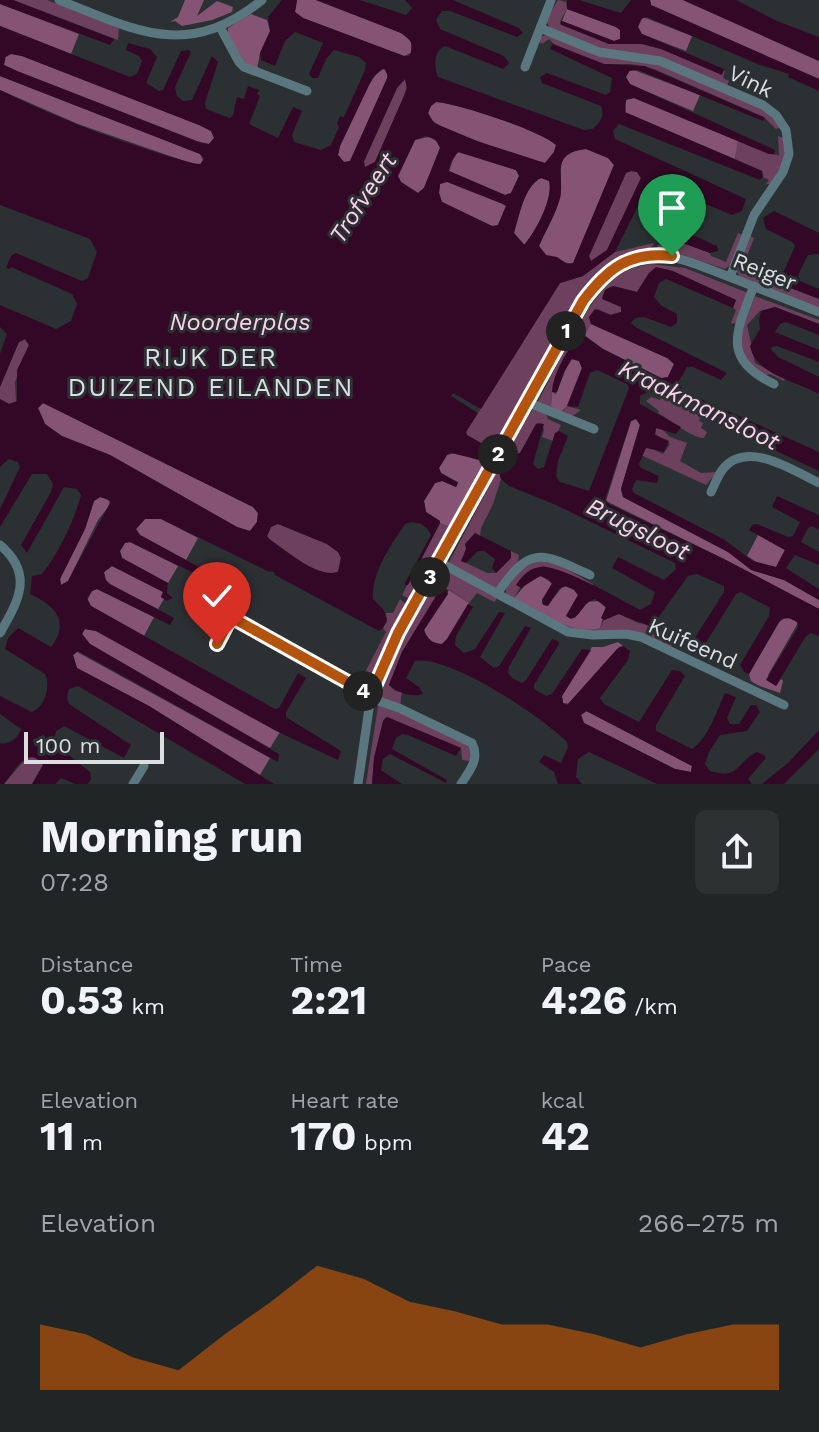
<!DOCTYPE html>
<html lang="en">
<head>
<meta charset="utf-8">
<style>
	body { margin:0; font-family:"Work Sans",sans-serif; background:#2d3132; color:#f1f3f6; height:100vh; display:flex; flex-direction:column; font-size:30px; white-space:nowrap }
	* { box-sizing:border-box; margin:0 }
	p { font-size:26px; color:#a2a5a7 }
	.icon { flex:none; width:44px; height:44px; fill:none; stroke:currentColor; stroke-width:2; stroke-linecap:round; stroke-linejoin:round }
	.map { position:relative; height:784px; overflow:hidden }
	.details { display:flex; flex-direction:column; background:#202526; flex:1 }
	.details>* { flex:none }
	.scale { position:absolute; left:24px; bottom:20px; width:140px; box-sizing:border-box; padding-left:8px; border:4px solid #dbdfe1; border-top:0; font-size:22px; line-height:28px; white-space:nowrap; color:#dbdfe1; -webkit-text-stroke:6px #2b3133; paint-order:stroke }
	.pin { position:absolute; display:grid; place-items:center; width:68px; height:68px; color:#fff; margin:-82px -34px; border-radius:50% 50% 50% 0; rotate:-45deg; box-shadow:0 0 8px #0007 }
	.pin .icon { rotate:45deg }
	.km { position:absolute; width:40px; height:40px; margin:-20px; border-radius:50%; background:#222; color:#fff; font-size:22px; line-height:40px; text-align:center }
	.round { display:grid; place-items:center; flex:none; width:84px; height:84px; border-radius:12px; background:#2d3132 }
	.headline { display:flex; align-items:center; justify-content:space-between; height:136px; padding:0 40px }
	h1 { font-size:44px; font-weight:700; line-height:60px }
	.metrics { display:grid; grid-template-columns:repeat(3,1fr); gap:12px; height:136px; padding:8px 40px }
	.metrics div { display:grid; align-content:center }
	.metrics b { font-size:40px; font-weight:700 }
	.metrics small { font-size:22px; font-weight:400 }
	.metrics p { font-size:22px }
	.chart { height:224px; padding:16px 40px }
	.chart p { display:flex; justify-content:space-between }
	.chart svg { width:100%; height:144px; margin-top:8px; fill:#b45309; opacity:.7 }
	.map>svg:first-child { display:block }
</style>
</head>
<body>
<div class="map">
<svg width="819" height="784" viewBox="0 0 819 784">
	<rect width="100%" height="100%" fill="#2b3133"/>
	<path fill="#6d405d" d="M13,0H47L119,28L118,40Z
		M558,0L566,2L567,9L560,21L561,25L609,44H642L661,49L721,74L725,70L723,78L729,81L727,86L654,56L612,52L550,29L546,20Z
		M549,35L648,60L764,109L781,127L776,129L764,117L654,69L631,64H604L554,44L549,39L542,44L538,41L542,36Z
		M405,79L407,86L404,96L375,162L365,167L363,164L397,88Z
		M778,136L783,138C788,157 781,168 770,184H766L769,180L763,177L762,171L735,159L738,141L769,154L779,155Z
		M631,171L637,172L641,178L607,250L591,261L589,256L626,173Z
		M738,233L743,235L731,264L725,269L680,254L657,251L658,245L673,244L675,240L710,253L711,256L726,262Z
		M749,235L754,238L744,264L745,270L819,299V308L740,277L737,272Z
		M654,243L649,252L621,260L593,282L498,447L494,451L467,435L466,432L560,283L583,276L615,252Z
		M651,264L685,268L748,293L737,324L731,323L736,310L733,308L736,300L666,269L649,273L637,292L613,286L605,290L602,298L621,307V312L610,315L598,309L589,317L591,324L584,335L580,334C563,352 552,380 551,405L563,411L567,406L581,410L571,417L537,403C556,369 587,298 616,277C627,269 638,266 651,264Z
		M755,296L819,320V324L775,307L760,311L747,325L755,363L785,378L784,381L770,374L764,376L743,357L740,334Z
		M25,339L29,345L15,382L16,402L9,404L0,399V387L18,343Z
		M651,397L660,400L663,397L701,416L699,421L703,423L701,428L707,432L704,438C691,438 671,420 658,413L659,411L646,401Z
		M533,409L546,414L548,419L561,425L553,441L542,437L544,430L542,423H537L520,453L506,457L503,456L506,450Z
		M656,428L662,429L670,437L687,443L680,461L701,473L717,472L706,485L641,455L644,449L649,447L663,454L670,444L655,434Z
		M497,468L501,479L493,504L481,528L480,537L475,533L466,549V563L487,573H496L511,558V551L519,555L518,562L497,587L494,588L448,564L490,485L493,474L446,561L445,557L492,471L495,472Z
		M440,523L453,528L414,598L410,599L402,595Z
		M278,524L327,544L338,552L341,558L338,571L329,575L310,568L272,541L267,536L272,525Z
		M537,561C559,562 574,574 593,584V586L544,566L530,570L514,598L600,628L604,620L619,614L638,623L653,625L650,632L674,643L670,648L648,637L569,629L506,594C505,576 522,568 537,561Z
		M444,569L497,599L494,602L477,593L469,603L450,590L441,588L402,652L389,685L395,691L402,692L400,706L379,697C390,652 421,609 444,569Z
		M400,599L409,607L380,659L371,683L365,687L345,678L346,672L361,680L386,632L383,628L387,622L386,613H393Z
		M382,705L464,741L473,751L470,761L462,760L461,748L387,717L384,719L374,758L372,784H366L378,706Z
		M28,756L36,757L43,765L32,784H4Z"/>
	<path fill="#855373" d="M185,0H204L197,16L217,1L233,7L232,12L212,20L182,26L175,21L170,22L178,17Z
		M297,0H316L401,33L411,41V53L404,56L303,18L295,12Z
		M650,0H683L819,61V79L651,5Z
		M0,4L79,34L71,54L0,26Z
		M567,9L616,27L620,30V39L614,41L562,21Z
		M251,14L267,20L270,31L260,53L257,70C243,63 225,46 228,28Z
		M643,17L692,36L686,51L642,34L638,27Z
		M11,54L22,56L199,125L211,131L214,138L209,144L197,141L17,71L4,65L6,57Z
		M380,69L387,70V80L350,161L344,162L338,155L340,146L368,86Z
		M631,69L700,95L693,111L629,84L626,77Z
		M0,76L200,154L203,160L200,164L190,163L78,124L0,90Z
		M634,98L738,141L735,159L626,113L625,103L627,99Z
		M436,102C457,103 541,131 556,145L554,152L545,163L537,161C522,157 435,129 430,118C426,111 430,106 436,102Z
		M429,137L440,143V148L424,188L418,193L401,182L398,176L415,140Z
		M586,149L608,158L614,165L573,264C568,264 551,257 546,255L539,246C546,230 555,214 560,198C565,176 549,153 586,149Z
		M460,152L516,170L519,176L511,193L505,195L449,171L455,154Z
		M541,178L549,181C554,198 535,232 525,245L514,233C519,217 524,186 541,178Z
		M446,181L503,204L506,206L498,225L494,227L442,202L439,193L440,184Z
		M591,324L670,359L674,364L667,379L661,378L603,349L584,335Z
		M572,359L579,361L582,368L567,406L561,412L551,406L552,392L556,394L569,361Z
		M43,403L253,507L258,513L257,522L250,531L237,527L110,455L61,436L45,424L38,408Z
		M636,419L640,425L621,489L623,497L728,552L755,571L784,580L819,600V609L724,559L606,501L631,421Z
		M455,453L488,463L453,528L440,523V521L426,512L424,501L435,483L442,481L456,487L458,482L441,473L439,468L447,455Z
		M100,497L108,498L110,505L98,520L68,581L61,585L60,579L85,529L94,501Z
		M145,519H161L198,538L186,560L140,535L136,529Z
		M758,535L785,550L776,567L758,563L747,556Z
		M130,542L178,566L168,583L122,558L120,551L125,543Z
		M112,566L163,592L161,597L164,599L158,609L107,583L104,572Z
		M541,576L552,583L542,600L543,605H548L563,586L574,589L578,595L567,614L575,618L587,602L599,601L606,608L600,628C572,636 538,611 514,598L529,581Z
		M97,589L154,617L144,636L91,606L87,601L92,591Z
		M449,590L469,603L447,639L442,644C433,644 427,639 424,630Z
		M785,618L794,619L798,623L768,675L776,686L781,679L783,681L780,693C769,689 759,687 751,681L749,674L778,623Z
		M85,629L96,631L280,732L270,748L90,644L82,634Z
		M618,642L623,646L619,647L570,704L563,703L562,696L592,647H603Z
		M77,652L270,758L260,775L149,706L77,668L73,655Z
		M587,711L692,766L691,772L675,769L584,723L581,715Z"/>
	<path fill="#330827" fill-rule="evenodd" d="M0,0H13L114,39L110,45L0,4Z
		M282,0H297L295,12L303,18L404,56H409C416,45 410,39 401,33L316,0H360L406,15L412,8L405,0H453L519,28L523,33L517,37L450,11H442L436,20L440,29L504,56L509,63L503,69L445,46C433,51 434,67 438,77L584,130L592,129C600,124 605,115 601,106L542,83L540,77L547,73L606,95L610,92L612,78L550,49L552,44L604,64L645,66L765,118L763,121L638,70L629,71L626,77L630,84L775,150L774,154H769L634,98L626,100L625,112L762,171L763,177L760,180L619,124L613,131L615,139L746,199L742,211L732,215L701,202L688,233L717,246L718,251L710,253L675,240L673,234L684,206L686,207L689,200L688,194C677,188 659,179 648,186L615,252L583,276L560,283L481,409L453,393L451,396L478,413L466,432L467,435L506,457L520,453L536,424H544L533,464L538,469L544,467L555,433L559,431L568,436L558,461L556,476L560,482L589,491L629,388L627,384L597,370L590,373L578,407L567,406L582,368L579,361L572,359L564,372L557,392H552C553,373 567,352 578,336L581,333L603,349L661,378L668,377L674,364L667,358L591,324L589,317L595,309L611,315L621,312V307L602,299L605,290L613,286L637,292L649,273L656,267L673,271L736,300L733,308L666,279L659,283L654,297L662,306L677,314V323L671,327L644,317L635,318L631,323L637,328L727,373L721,380L693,367H687L679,381L683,391L819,452V471L649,391L640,396V404L681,427L676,434L656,428L655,435L669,441L664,452L646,448L639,464L641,468L659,476L657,483L636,480L632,489L634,493L723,539L753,561L776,567L785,550L749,530L752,525L757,524L788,537L793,536L800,522L772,507L777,496L819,515V530L812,526L808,528L801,542L819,552V565L795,555L786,568L819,589V600L784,580L751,570L728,552L623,497L621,489L640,425L636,419L631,421L605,499L609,504L724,559L819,609V636L811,633L806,636L776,686L766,680L798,627L797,622L789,618L781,619L749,674L744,672L740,665L769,616L770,608L741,592L736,594L702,649L698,650L691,644L724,592V586L697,574L688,576L653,625L649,626L619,614L604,620L601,618L606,607L595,599C583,602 581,616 571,619L566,616L578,595L574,590L566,586L559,589L548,606L543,605L542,600L552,584L548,579L540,576L521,588L516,585C522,576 529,568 541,567C558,564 622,600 640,610L651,604L655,592L612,568L618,557L664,580L676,569L675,563L556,505L509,486L501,479L499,470L485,461L451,453L447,455L439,468L441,473L458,483L456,487L442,481L435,483L424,501L426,512L440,521V523L408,585H405V583L431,535C427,524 415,520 405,524C391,545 371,573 373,599L383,609L387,619L383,628L379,631L275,575L274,572L267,571L161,519H145L136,529L140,535L232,585L231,591L130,542L125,543L120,551L122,558L168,583L167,593L173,598L167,601L161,597L163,592L112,566L104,572L105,579L110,584L174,618L170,625L97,589L92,591L87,598L91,606L275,709L279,708L298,673L306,678L286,712V717L341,751L338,760L276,731L96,631L85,629L82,634L90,644L279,754L278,762L78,651L73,655L77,668L149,706L274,784H245L78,686L69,689L67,698L69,704L131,745L124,758L64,726L56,731L54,740L60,748L90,772L91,779L88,784H75L61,778L55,784H32L43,765C27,744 15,771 4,784H0V743C8,746 19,737 21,729L0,714V696L32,712C45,707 51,686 45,674L5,649L8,638L18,628L51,647C71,621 54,605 30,594L32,576L42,574C59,553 74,521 81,495L77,489L64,487L27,553L21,545L51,492L53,484L47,474H32L0,527V509L20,467L18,462L9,459L0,467V399L9,404L17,401V370L29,345L25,339L19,342L0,387V354L7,334L0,327V305L56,329L71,321L77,304L72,294L11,267L10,269L6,268L11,256L16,253L82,281L88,278L97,252L90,239L0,205V90C62,121 130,146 196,164H201L204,158L200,154L0,76V26L130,77L137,74L142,61L139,56L126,50L128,43L150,49L157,57L146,83L159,91L163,90L181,51L189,50L191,52L175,87L177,96L183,101L192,100L212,56L218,62L205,103L206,109L230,118L233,115L237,97L244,99L248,86L259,90L257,94L260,96L249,124L278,138L293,107L302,111L292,135L294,142L321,150L331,145L339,127L337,123L340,116L344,117L365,70L366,63L359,57L334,50L326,59L318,78H312L309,74L323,43L295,32L285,41L275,66L261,60L260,53L270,31L268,17ZM11,54L22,56L199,125L211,131L214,138L209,144L201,143L17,71L4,65L5,57ZM384,68L388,76L350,161L344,162L338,155L340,146L373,77ZM405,79L407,89L375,162L365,167L364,161L397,88ZM436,102C457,103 541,131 556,145L554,152L545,163L477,141L434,123L428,113L431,106ZM425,136L435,139L440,148L424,188L418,193L401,182L398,176L415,140ZM586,149L608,158L614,165L573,263L567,264L557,257L546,255L539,246C546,230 556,214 560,198C565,176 549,153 586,149ZM458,152L516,170L519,176L511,193L505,195L449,171L451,162ZM631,171L637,172L641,178L607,250L591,261L589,256L626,173ZM541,178L549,181C554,198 535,233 524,245L514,233C519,217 524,186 541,178ZM447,182L503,204L506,206L498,225L492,226L442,202L439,193L440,184ZM43,403L253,507L258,513L257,522L250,531L237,527L110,455L62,436L45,424L38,408ZM100,497L111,501L68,581L61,585L60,579L85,529L94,501ZM278,524L327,544L338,552L341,558L338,572C320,579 284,550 269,539L267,536L271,527Z
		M567,0H579L621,13L631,0H650L651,5L819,79V91L788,77L789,74L760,65L647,17L641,19L638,27L642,34L724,69L722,75L661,49L642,44H609L560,24L562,21L614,41L620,39V30L616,27L567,9Z
		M683,0H736L777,21L819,37V61Z
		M774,211L819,233V254L808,255L798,275L800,281L819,289V299L754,274V266L759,264L779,273L784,271L795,246L792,242L766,229L763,218Z
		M775,307L819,324V335L786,322L780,324L775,332L819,350V362L777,346L770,348L778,357L819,377V394C796,381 756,375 750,346L760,329L759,320L761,311Z
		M475,533L511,551V558L496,573L492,568L495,559L484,551H478L466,563L461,561L466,549L465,544Z
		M441,588L447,590L448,594L424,630C427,639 433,644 442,644L447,639L468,604L473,607L456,636L455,645L464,653L475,649L499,612L505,613L480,657L494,668L499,666L525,626L531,628L509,667L508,673L512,678L522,683L526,680L552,639L558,641L559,644L534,685V689L546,696L552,694L582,649L591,650L562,696L563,703L567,705L617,649L623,646L630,651L628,660L600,698L604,704L639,722L672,670L680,671L685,676L656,725V731L692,749C708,739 717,710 725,693L736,697L727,718L730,724H739L751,705H756L760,712L747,731L720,735L709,752L705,764L710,771C740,780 736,762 757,752L764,755L766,758L748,779L752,784H657L589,752L578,759L576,777L582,784H558L554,772L539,762L544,755L561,763L568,747L567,742C544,718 448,654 415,661L406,678L419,687L423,694C412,698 397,692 389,685L402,652ZM586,711L692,766L691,772L675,769L584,723L581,715Z
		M387,717L461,748L456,756L408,735L402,734L396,738L392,749L447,780L446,783L390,754L383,759L381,770L402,784H372L374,758L383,721Z
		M819,730V749L784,784H762L788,763Z"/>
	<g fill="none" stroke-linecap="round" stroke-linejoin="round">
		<path stroke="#5a7780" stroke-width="9" d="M59,0C137,31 188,60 262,0
			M220,27L239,62L244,67L307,91
			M540,28L599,52L660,61L763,105L776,115L786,130L789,154L783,172L754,215L730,277
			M525,67L551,0
			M754,286C736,332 721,359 774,384
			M527,402L594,429
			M711,492C715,484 718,475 723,469C747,439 794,471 819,483
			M0,545C34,574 19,600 0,633
			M439,562L568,632L593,635L626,634L641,637L784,705
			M497,594C530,545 541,552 590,575
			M231,617L371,695
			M217,644L240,600
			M370,698L399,708L472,743C480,759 470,770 461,784
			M133,784L144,766
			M358,784L371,695L383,663L583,301C630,238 662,250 727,276C758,288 789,300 819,312"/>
	</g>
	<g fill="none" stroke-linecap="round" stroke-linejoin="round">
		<g stroke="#fff" stroke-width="16">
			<path id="route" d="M217,644L231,617L371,695L398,633L583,301C607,269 629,251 672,256"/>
		</g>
		<use href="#route" stroke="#b45309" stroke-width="10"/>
	</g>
	<g text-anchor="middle" stroke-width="6" stroke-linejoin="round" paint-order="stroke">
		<g font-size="22" fill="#dbdfe1" stroke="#2b3133">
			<text transform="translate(751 81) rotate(26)" y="8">Vink</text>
			<text transform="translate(765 271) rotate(22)" y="8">Reiger</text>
			<text transform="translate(693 643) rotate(24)" y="8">Kuifeend</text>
		</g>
		<g font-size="24" font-style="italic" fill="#ffcfec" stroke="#2b3133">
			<text transform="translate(363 198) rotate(-57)" y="8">Trofveert</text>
			<text x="240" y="330">Noorderplas</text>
			<text transform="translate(699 405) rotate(26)" y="8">Kraakmansloot</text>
			<text transform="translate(638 529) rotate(26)" y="8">Brugsloot</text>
		</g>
		<g font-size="26" letter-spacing="2" fill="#dbdfe1" stroke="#2b3133">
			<text x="211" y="366">RIJK DER<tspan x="211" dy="30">DUIZEND EILANDEN</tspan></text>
		</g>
	</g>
</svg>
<div class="scale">100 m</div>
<div class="pin" style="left:672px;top:256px;background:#1e9e55"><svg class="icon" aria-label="arrive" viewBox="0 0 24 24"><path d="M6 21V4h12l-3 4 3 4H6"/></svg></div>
<div class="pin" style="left:217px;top:644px;background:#d93025"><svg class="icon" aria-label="check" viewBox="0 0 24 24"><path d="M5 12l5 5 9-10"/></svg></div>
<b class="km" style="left:566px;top:331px">1</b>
<b class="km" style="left:498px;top:454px">2</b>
<b class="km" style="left:430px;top:577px">3</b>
<b class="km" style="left:363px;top:691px">4</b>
</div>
<section class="details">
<div class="headline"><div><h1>Morning run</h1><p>07:28</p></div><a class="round"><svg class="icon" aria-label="share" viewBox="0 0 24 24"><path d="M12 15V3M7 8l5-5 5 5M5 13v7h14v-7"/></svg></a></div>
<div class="metrics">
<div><p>Distance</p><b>0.53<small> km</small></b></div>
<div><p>Time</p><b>2:21</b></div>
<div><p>Pace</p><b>4:26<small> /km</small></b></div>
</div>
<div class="metrics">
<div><p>Elevation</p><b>11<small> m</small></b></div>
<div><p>Heart rate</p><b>170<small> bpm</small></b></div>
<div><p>kcal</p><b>42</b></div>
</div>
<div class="chart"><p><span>Elevation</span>266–275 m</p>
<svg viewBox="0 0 160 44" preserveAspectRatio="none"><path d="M0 44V24L10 27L20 34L30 38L40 27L50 17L60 6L70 10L80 17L90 20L100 24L110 24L120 27L130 31L140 27L150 24L160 24V44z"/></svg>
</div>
</section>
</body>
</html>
